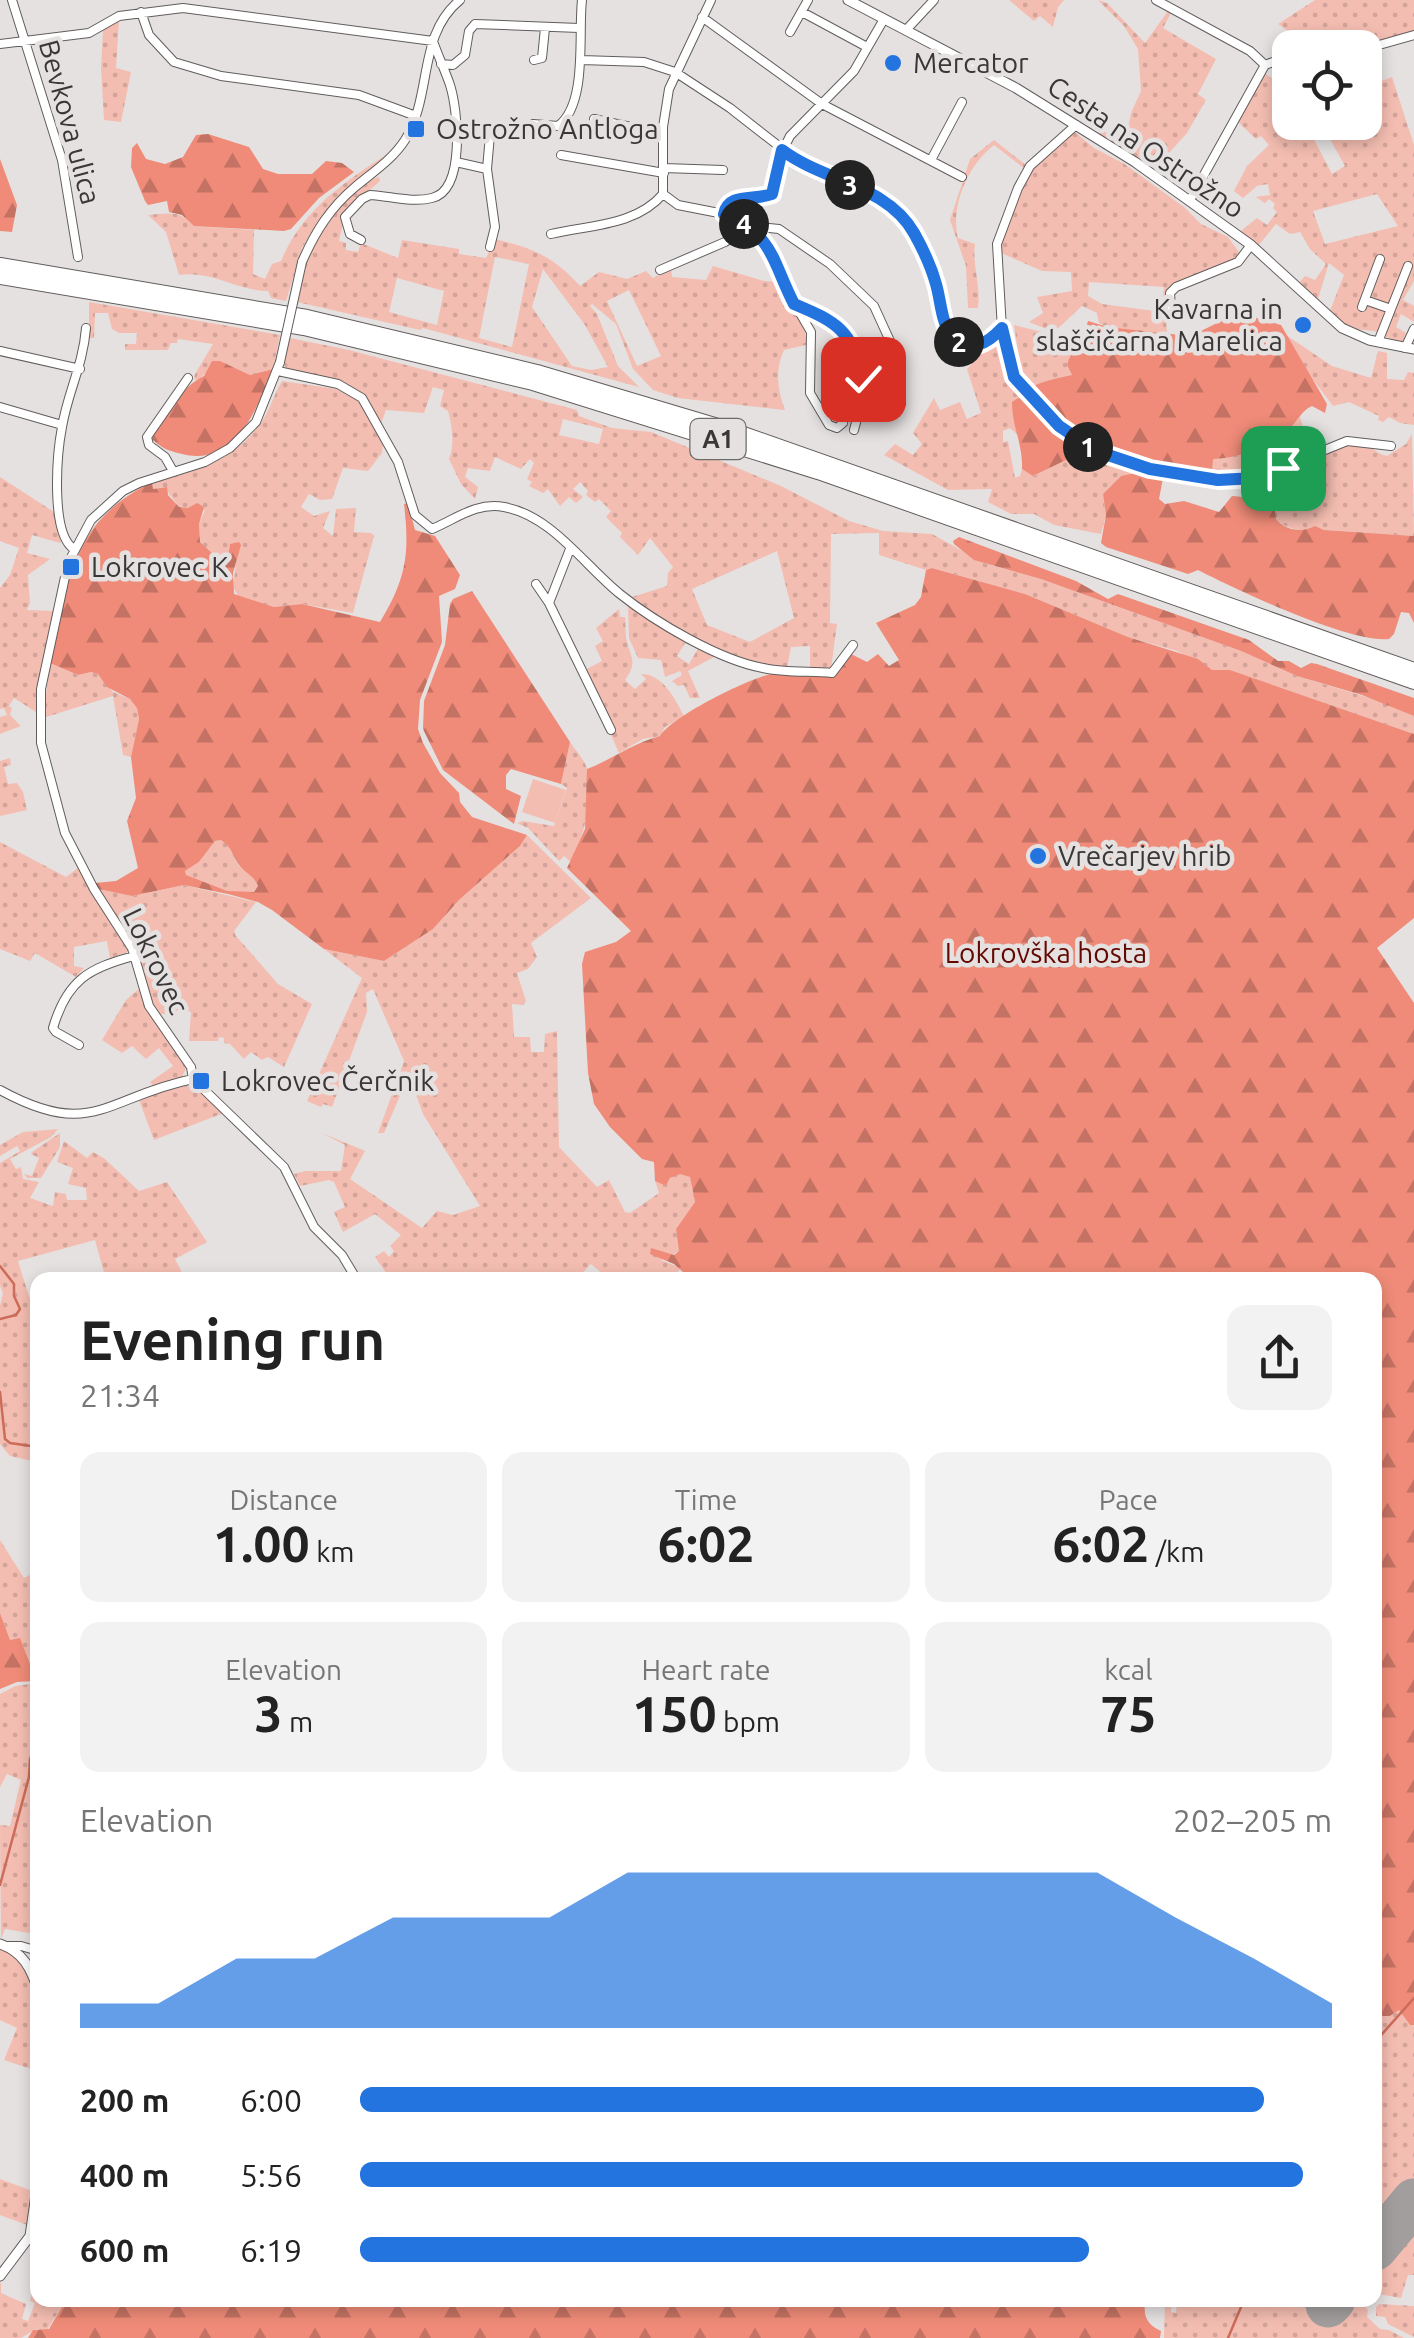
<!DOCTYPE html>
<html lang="en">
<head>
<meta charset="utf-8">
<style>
	body { margin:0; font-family:Ubuntu,sans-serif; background:#f2f2f2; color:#222; height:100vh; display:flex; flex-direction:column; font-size:38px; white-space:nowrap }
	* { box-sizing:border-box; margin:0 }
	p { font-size:32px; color:#767676 }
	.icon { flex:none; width:55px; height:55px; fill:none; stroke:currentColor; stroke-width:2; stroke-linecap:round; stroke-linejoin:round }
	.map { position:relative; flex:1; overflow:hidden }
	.sheet { position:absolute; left:30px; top:1272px; width:1352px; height:1035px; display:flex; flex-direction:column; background:#fff; border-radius:20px; box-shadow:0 5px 15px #0003 }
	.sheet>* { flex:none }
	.controls { position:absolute; left:1272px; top:30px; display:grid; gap:20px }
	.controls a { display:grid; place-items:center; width:110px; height:110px; border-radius:20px; background:#fff; box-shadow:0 5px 15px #0003; font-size:50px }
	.pin { position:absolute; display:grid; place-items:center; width:85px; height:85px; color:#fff; margin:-42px; border-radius:20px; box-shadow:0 5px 15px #0006 }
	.km { position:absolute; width:50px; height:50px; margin:-25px; border-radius:50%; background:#222; color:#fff; font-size:28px; line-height:50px; text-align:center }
	.round { display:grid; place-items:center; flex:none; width:105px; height:105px; border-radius:20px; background:#f2f2f2 }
	.summary { display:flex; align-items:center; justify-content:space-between; height:170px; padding:0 50px }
	h1 { font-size:55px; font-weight:700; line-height:75px }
	.figures { display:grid; grid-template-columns:repeat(3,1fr); gap:15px; height:170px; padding:10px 50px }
	.figures div { display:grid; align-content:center; border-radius:20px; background:#f2f2f2; text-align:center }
	.figures b { font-size:50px; font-weight:700 }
	.figures small { font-size:28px; font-weight:400 }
	.figures p { font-size:28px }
	.chart { height:280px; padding:20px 50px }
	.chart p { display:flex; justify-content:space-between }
	.chart svg { width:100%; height:180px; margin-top:10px; fill:#2374df; opacity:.7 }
	ul { padding:0 50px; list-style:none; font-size:32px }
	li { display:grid; grid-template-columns:160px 120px 1fr; align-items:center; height:75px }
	li i { height:25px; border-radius:12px; background:#2374df }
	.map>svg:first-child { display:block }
</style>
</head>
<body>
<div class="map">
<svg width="1414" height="2338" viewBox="0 0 1414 2338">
	<defs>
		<pattern id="grass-dots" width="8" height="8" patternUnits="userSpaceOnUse" patternTransform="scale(2.5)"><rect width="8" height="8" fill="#f4bdb1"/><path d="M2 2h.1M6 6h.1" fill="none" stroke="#d2a399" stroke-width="1.8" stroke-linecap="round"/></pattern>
		<pattern id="forest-firs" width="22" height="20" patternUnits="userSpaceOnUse" patternTransform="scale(2.5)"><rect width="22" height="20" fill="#ef8b78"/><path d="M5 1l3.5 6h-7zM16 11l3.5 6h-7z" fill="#c37263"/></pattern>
	</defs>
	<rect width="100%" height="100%" fill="#e5e1e0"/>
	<path fill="url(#grass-dots)" fill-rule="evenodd" d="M1009,0H1064L1058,7L1053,27L1040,16L1034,21Z
		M1098,0L1107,3L1145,43L1168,11L1171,13L1163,28L1216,59L1198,94L1206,100L1187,133L1168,154L1163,151L1151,165L1100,135V131L1134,139L1128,129L1131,113L1141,91L1138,49L1124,26Z
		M1315,0H1414V32L1359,47H1299L1289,37L1290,32L1278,24Z
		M119,20L116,68L131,72L121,122L104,120L101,68L103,30Z
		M1367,68L1374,84L1392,77L1414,145V281L1403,300L1414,306V322L1401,314L1396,327L1406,333L1402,344L1374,331L1346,328L1298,284L1305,276L1315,280L1326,264L1310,249L1300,232L1290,234L1276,224L1258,246L1241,231L1257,218L1267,225L1277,212L1273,208L1275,204L1269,199L1265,203L1256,197L1270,195L1268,184L1257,186L1243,198L1234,191L1247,166L1269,145L1261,136L1256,139L1237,121L1264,73L1290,89V122L1308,123L1306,124L1332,174L1345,166L1321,123L1365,122ZM1377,194L1398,226L1325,244L1313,211ZM1329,263L1344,275L1330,311L1318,299Z
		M1070,133H1076L1094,148L1123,163L1184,207L1201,224L1228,237L1239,252L1235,259L1170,287L1165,302L1167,334L1107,327L1099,323L1097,313L1082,306L1054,332L1029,322L1043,313L1037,297L1072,291L1071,272L1042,271L999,252L1002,232L1025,176ZM1089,282L1164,287L1162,312L1102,304L1088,296Z
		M994,140L1027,166L1025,169L994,145C968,165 950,206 958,238L975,244C972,265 981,285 978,308H968L966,266L950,220L970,159Z
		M389,153L319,219L302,248L286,301L271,298L268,291C237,291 212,270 179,275L166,232L148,215C169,213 180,210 194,226L254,230L253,274L265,279L272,264L281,261C303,209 343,183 389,153Z
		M379,177L380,181L346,211L339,241L346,243V250L358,252L361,243L398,258L402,240L459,249V254L486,258L495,239C533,248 554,257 580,286L599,272L627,279L646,271L653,278L671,269L672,277L706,280L713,266L764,281L780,282C789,303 808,321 806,345L784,350C775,370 777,389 785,410L678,398L653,390L633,369L616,324L592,304L590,306L597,314L618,366L639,387L423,328L420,330L297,302C305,256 321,219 358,190C366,184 369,179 379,177ZM495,257L529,264L512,347L479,338ZM543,269L585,325L608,367L591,370L572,366L532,307ZM397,278L444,291L437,325L389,312ZM629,290L661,356L637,366L607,301Z
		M89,302L280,335L273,369L250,375L220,361C209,366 207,374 197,380L194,379L195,374L213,344L178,339L177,343H171L168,350H125V344H136L137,333H119L112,329L108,313H95L94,338H89Z
		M1014,325L1046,333L1072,348L1067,365L1072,375C1059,378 1046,380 1033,386L1028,383L1029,379L1022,376Z
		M999,334L1005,361L1039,405L1017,434L1010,428L1003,431V442L1008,441L1015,478L1020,476L1022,469L1034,476L1070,457L1091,452L1138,468L1136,474L1121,476L1103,494L1106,515L1101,534L1054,525L1034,514H1011L988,502L992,489L948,490L884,455L895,444L913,455L922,444L913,433L934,398L940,410L960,402L967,419L981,413L967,369Z
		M1286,335L1332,366L1371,378L1378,351L1387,353V379L1404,380L1408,372L1414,373V425L1400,423L1389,417L1383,422L1378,420L1379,416L1349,402L1333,406L1305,369Z
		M290,338L349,350L577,410L579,416L612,428L651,432L781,486L849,521L883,531L932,534L984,563L1041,579L1241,651L1297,676L1389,704L1414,716V734L1230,670H1212L1177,651L1128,637L1025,594L933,568L926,570L879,555V533L831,534L830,623L837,624L831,668H810V646L791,647L787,668C729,660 676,631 629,598L667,586L668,573L673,567L650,538L638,555L620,537L622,533L606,517L611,511L599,499L595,502L586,495L588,491L580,482L573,489L583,497L576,503L569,497L560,506L548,489L543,493L529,486L532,482L527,479L534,463L530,459L521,469L495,457L490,471L468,468L465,477L478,487L475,499L461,484L449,459C455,445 452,425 448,411L440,406L444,390L433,387L424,413L386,410L381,424C359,372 327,387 286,368L283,363ZM563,419L603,429L599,444L559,435ZM777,551L794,618L750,642L707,625L692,589Z
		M282,381L336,389L362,403L383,443L382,453L368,471L343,468L332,499L320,500L309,494L301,507L314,516L330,511L323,528L333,536L336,509L356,508L354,532L371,533L374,536L353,613L302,604L274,607L239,597L233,587L237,557L230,544L228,556C216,563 208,550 200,542L199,524L205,510L179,507L164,487L153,489L152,482C195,472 233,462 261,423C270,410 274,394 282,381Z
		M1300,417L1308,444L1315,450L1247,479L1212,477L1213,459C1245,458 1279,441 1300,417Z
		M1412,434L1414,536L1324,530C1313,525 1311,531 1300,530C1280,529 1271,513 1260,500L1262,478C1286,467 1342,434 1367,446C1375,449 1377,454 1387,456L1406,444ZM1324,454L1298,503L1281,497L1297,466Z
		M0,477L57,514L61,541L60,543L32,535L27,553L50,559L28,575L30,603L27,610L55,611L36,712L14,698L9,706L12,708L10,715L21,726L0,734V717L7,715L4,708L0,709V588L10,575L19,548L0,541Z
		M628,604L692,640L690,645L685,643L677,656L689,664L699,647L711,649L714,657L688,671L700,698H690L684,685L678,686L672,681L682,675L680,671L665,677L661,660L638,658L629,638Z
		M619,609L620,617H625C626,625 625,634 627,642C632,660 637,663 625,680L635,689L646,679L641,674C663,674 675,699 684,716L665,727L660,736L643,739L619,753L611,735L614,733L583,671L602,661L595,646L603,641L596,628Z
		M50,663L78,675L91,672L98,674L113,692L130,699L137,707L139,719L131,757L123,755L113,696L43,718Z
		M570,742C575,750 585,760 587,769C595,796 583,839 571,862L564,856L559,861L528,828L517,823L523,821L554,826L567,788L561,784Z
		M10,758L11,765L4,767L8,784L17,783L23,792L27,810L0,816V761Z
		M527,835L591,898L531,943L537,957L528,969L517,973L526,1001L523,1005L512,1004L514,1037H530L531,1052H544L545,1034L557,1031L559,1147L597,1187L609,1180L625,1212L630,1213L659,1193L655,1181L666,1186L670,1178L680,1173L690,1177L695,1202L676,1229L679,1251L661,1260L681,1268L670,1280H610L591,1264L576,1280H398L393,1275L389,1277L375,1257L384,1251L389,1257L394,1251L390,1246L401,1235L375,1214L343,1232L334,1212L345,1207L334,1182L329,1180L300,1186L294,1174L305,1171H341L345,1145L322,1133L365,1151L350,1179L422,1228L437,1211L453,1215L480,1206L423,1114L409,1075L384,1133H378L404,1061L373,989L366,993L367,1012L332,1107L323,1104L321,1107L307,1101L362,978L324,949L384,961L433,929L459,900L520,846Z
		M221,840L226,842L239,865L253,876L258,886L254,892C231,896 206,886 186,875L185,871L199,862L215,841Z
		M0,842L66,877L78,868L128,947V952L110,958L107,941L74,947V966L84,968L76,977L35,953L30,961L0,949Z
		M184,885L256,902L234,931L236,936L278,984L312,1004L284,1067L268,1057L262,1060L251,1052L244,1059L230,1044L224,1043V1038L219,1037L218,1041H189L191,1012L171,1010L170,1014H158L150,1000L133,942L98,889L132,896Z
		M139,989L150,1014L187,1066L182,1077L153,1086L150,1082L173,1066L159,1048L146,1059L132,1046L122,1053L102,1040L126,1000Z
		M188,1086L200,1090L226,1112L154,1140L139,1100L171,1088Z
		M58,1129L51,1137L10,1159L16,1169L21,1167L23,1179L39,1182L30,1198L53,1206L55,1192L66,1194L67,1200H87L86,1188L68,1184L73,1168L57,1162L64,1141L87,1158L93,1152L105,1159L139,1191L167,1182L207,1242L175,1259L186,1280H106L95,1240L18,1261L37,1322V1350L33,1352L38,1362L37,1462L10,1456L0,1444V1305L3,1294L0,1285V1163L20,1151L17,1146L0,1156V1145L23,1132Z
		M60,1133V1147L41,1178H27L24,1174L32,1176L39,1158L31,1154L32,1152Z
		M0,1540L24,1578L37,1571V1678L20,1639L10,1640L0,1613Z
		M37,1683V1926L29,1933L5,1929L1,1939L0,1825L10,1826L21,1780L7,1774L0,1787V1694L15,1686Z
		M0,1947C6,1951 16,1955 21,1960C46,1988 37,2037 37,2071L4,2060L17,2028L0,2020Z
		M1399,2010L1410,2025H1414V2275H1408L1401,2298L1378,2294L1375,2291V2016H1390Z
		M0,2179L35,2192L30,2226L0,2215Z
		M1,2282V2293L26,2304L22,2319L28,2321L35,2303L30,2301L34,2285L37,2286L38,2300H66L47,2330L36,2329L21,2338H0V2284Z
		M1165,2300H1172L1171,2312L1176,2313L1177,2300H1365L1362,2303L1368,2310L1367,2317L1380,2329L1389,2330L1404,2338H1164Z
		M1379,2304L1414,2306V2337L1388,2324L1385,2317L1376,2316V2307Z"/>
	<path fill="url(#forest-firs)" fill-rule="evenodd" d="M208,134L249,147L263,169L278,174H312L326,161L342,163L354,172L319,198L291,229L284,231L194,226L182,215L169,212L167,201L148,205L145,201L131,167L132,148L137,143L146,159L165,164L183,157L196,135Z
		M0,159L17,205L12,232L0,231Z
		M1250,316L1281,325L1327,404L1325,413L1312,406C1301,411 1298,421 1289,429C1269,447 1240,458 1213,459L1212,477L1146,466L1111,456L1060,426L1033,386C1046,380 1058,378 1072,375L1067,365C1071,348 1084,339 1088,321L1108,327L1180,335L1195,334L1221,321Z
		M212,361H220L250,375L273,369C256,411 234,470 178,453C167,450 161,448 152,439C164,416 182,386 204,376Z
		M1018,398L1030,400L1056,428L1091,452L1070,458L1033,476L1022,469C1023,444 1012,427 1012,402Z
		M1138,468L1164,473L1159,499L1165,504L1184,501L1219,512L1232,496L1266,499L1274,504L1276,519C1286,531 1302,533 1315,526L1324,530L1414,536V623L1409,613L1401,612L1394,634L1389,639C1351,644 1235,589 1198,570L1188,574L1106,547L1101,543L1106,515L1103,494L1121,476L1136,473Z
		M152,482L153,489L167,487L168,495L179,507L188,508L197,503L204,507L199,524L200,542L217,558L228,556L230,544L239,542L241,545L233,573L234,594L274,607L302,604L380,622C406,579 410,554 404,504L408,503L415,530L435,536L460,575L455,589L439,596L442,642L420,700L418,729L423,743L440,773L459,793L460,802L472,817L527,835L520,846L459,900L433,929L384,961L324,949L272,910L258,902L228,894L184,885L132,896L98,889L95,883L116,881L138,868L127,821L136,798L131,757L139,719L137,708L130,699L107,687L98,674L91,672L78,675L50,663C69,582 69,523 152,482ZM221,840C232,847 233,857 241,867C248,875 254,876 258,886L254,892L227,891L186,875L185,871L199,862L215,841Z
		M959,537L1076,581L1108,599L1118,594L1249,640L1278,661H1289L1301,668L1311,663L1317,664L1414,698V716L1362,695L1297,676L1241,651L1041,579L974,560L954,544L953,541Z
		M932,568L1025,594L1128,637L1198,659L1212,670H1230L1414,734V918L1377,948L1414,1003V2025H1410L1399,2010L1390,2016H1375V1280H692L674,1264L650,1254L651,1248L674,1255L679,1251L676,1229L695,1202L690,1177L680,1174L670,1178L666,1186L655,1181L654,1162L642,1159L610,1127L594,1104L588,1073L582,964L585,952L616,942L631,931L567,868L585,829L587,769C613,759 633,743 660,736C671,717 753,675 777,673C795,671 815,674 834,675L851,654L867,662L878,654L889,666L899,660L876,623L915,605L921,597L926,570Z
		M472,591L570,742L561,784L511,769L506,775V789L521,796L514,824L443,770L423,729L424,701L445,645L450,604L453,599Z
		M0,1613L10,1640L20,1638L37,1681L17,1682L0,1689Z
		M66,2300H1146C1142,2315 1147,2325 1161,2331L1160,2338H28L33,2330L49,2329Z"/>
	<path fill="#f4bdb1" d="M533,779L566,790L555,823L522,812Z"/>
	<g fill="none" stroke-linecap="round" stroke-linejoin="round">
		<path stroke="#cc6c5a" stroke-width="2.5" d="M0,1266L14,1284V1296L20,1309L16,1315L0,1319
			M0,1392L5,1439L10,1443L38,1447
			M0,1885L29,1777L30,1759L38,1741
			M1375,2042L1414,1998
			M1228,2338L1244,2300"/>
		<path stroke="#a29e9e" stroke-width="45" d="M1375,2248L1414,2201
			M1328,2305L1333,2300"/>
		<g stroke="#615d5c" stroke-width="10">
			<path id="minor" d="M12,0L62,160L78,257
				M711,0L669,89L663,127V194L678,205L724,214L749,226L769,248L776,259L786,289L811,332L810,393L829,425L837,428L843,423
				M1156,0L1250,51L1265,65
				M141,12L149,35L174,62L221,76L359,95L416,116
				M802,12L867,47
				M702,17L822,104L962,177
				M906,30L934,0
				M790,32L808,0
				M0,44L89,33L119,16L183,8L433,41C438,56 445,70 450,85C458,110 466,190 432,198C412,203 390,196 370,195L362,199L345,217L350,234L361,240
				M1365,49L1414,35
				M534,60L542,58L545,28
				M581,60L644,62L675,72L730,108L794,158L869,192L892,207L912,229L927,257L952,337C973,350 985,346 1002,329
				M441,64L453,65L465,55L469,31L475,24L579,28
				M594,119L640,129L663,127
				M533,124L558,126C588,104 578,33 582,0
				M1076,125L1030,166L1018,188L997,244L1002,329L1009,365L1014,377L1059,426L1095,451L1121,461L1186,476L1230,481L1256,478L1347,441L1391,446
				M561,155L664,173
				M931,160L962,102
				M456,162L487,169L495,227L490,247
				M664,168L723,170
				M487,169L490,135
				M1190,200L1265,65L1273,62L1290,65
				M724,214C729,193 754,201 772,194L783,150L790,136L854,71L884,19
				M551,234C589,225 636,226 663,194
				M302,262C315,232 330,208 355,187C373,172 392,160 405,140C433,95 417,35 460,0
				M660,270L725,242L749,226L779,229L830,264L874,306L895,352L901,404
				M1365,300L1391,309
				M798,305C812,311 829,315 840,326C869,353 864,396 854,430
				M1171,307L1170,293L1176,287L1238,262L1251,245
				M1362,307L1380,259
				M1378,342L1408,266
				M1405,348L1414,329
				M0,351L80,369
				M278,371L338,384L362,398L398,462L415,515L432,529C456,519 476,502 504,507C551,515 585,566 620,594C655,622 719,660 763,668C785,673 810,671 832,673L853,645
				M0,407L62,425
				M173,471L165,457L149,445L147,437L188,378
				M74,549C50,534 57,453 62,427C68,391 83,366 86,328
				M570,549L549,603L611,730
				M536,584L549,603
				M79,1045L56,1032L53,1028C67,980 89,968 134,956
				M193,1079L191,1067L149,1006L132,948L94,889L65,833L41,743V689L68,563L91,520L123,491L139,483L205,462L230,448L256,422L280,362
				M193,1079L284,1167L314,1227L342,1255L357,1280
				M0,1090C93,1141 105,1097 193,1079
				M7,1946H21L38,1951"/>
		</g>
		<g stroke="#615d5c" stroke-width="11">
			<path id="tertiary" d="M848,0L1016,88L1135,162L1251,245L1342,328L1369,340L1414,349
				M0,1944C23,1952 31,1968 38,1990
				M0,2276L30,2236L38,2181"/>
		</g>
		<g stroke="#615d5c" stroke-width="16">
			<path id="motorway" d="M0,265L307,317L537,372L738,432L1414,670
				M0,277L304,328L533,383L818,472L1414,682"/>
		</g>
		<use href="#minor" stroke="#fff" stroke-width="8"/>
		<use href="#tertiary" stroke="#fff" stroke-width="9"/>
		<use href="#motorway" stroke="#fff" stroke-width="14"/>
		<g stroke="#615d5c" stroke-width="10" stroke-linecap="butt">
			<path id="minor-bridge" d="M280,362L302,262"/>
		</g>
		<use href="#minor-bridge" stroke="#fff" stroke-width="8"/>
	</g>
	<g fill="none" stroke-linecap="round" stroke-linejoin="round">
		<g stroke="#fff" stroke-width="20">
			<path id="route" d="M863,379C852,330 837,322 794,304C771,259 775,237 724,214C729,192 754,201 772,194L782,150C823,181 887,185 914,233C923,249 931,266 936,284C941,301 941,322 952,337C973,351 985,346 1002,328L1014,377L1059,426L1096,451L1150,469L1218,480L1256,478L1283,468"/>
		</g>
		<use href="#route" stroke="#2374df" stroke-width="12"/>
	</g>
	<g fill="#2374df" stroke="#e5e1e0" stroke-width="4">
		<circle cx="893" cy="63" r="10"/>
		<rect x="406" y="119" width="20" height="20" rx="5"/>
		<circle cx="1303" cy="325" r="10"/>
		<rect x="61" y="557" width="20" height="20" rx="5"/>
		<circle cx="1038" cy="856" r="10"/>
		<rect x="191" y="1071" width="20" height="20" rx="5"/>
	</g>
	<g text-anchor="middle" stroke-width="9" stroke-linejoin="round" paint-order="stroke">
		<rect fill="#e5e1e0" stroke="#6d6a6a" stroke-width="2.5" x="690.5" y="419" width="55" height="40" rx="8"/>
		<g font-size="25" font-weight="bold" fill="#393737">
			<text x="718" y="448">A1</text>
		</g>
		<g font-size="28" fill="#393737" stroke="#e5e1e0" text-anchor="start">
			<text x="913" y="73">Mercator</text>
			<text x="436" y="139">Ostrožno Antloga</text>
			<text x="1283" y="319" text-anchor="end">Kavarna in<tspan x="1283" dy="32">slaščičarna Marelica</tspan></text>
			<text x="91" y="577">Lokrovec K</text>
			<text x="1058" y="866">Vrečarjev hrib</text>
			<text x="221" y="1091">Lokrovec Čerčnik</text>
		</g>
		<g font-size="28" fill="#393737" stroke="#e5e1e0">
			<text transform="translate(70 122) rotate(75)" y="10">Bevkova ulica</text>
			<text transform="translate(1146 147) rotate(34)" y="10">Cesta na Ostrožno</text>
			<text transform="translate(156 961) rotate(64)" y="10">Lokrovec</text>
		</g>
		<g font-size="28" fill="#630700" stroke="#e5e1e0">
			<text x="1046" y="963">Lokrovška hosta</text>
		</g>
	</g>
</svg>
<div class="controls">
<a><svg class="icon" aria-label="locate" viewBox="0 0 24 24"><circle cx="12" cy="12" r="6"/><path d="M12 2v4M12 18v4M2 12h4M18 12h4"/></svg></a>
</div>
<div class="pin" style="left:1283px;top:468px;background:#1e9e55"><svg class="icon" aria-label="arrive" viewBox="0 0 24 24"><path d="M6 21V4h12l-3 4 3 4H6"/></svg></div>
<div class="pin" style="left:863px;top:379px;background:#d93025"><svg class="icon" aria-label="check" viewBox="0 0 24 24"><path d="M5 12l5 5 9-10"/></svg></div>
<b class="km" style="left:1088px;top:447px">1</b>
<b class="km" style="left:959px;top:342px">2</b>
<b class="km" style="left:850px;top:185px">3</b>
<b class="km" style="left:744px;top:224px">4</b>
<section class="sheet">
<div class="summary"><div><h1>Evening run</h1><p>21:34</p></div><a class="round"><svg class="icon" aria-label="share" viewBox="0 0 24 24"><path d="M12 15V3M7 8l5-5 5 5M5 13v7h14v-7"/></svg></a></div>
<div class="figures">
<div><p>Distance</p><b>1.00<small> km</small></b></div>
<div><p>Time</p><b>6:02</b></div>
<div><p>Pace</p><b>6:02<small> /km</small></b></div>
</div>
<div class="figures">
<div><p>Elevation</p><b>3<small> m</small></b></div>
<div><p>Heart rate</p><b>150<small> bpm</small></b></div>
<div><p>kcal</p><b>75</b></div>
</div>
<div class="chart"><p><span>Elevation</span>202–205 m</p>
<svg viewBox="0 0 160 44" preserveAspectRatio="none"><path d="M0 44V38L10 38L20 27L30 27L40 17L50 17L60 17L70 6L80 6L90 6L100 6L110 6L120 6L130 6L140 17L150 27L160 38V44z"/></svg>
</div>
<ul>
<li><b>200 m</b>6:00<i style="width:93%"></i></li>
<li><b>400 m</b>5:56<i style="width:97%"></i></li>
<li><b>600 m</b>6:19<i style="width:75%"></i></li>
</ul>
</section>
</div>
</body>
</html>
